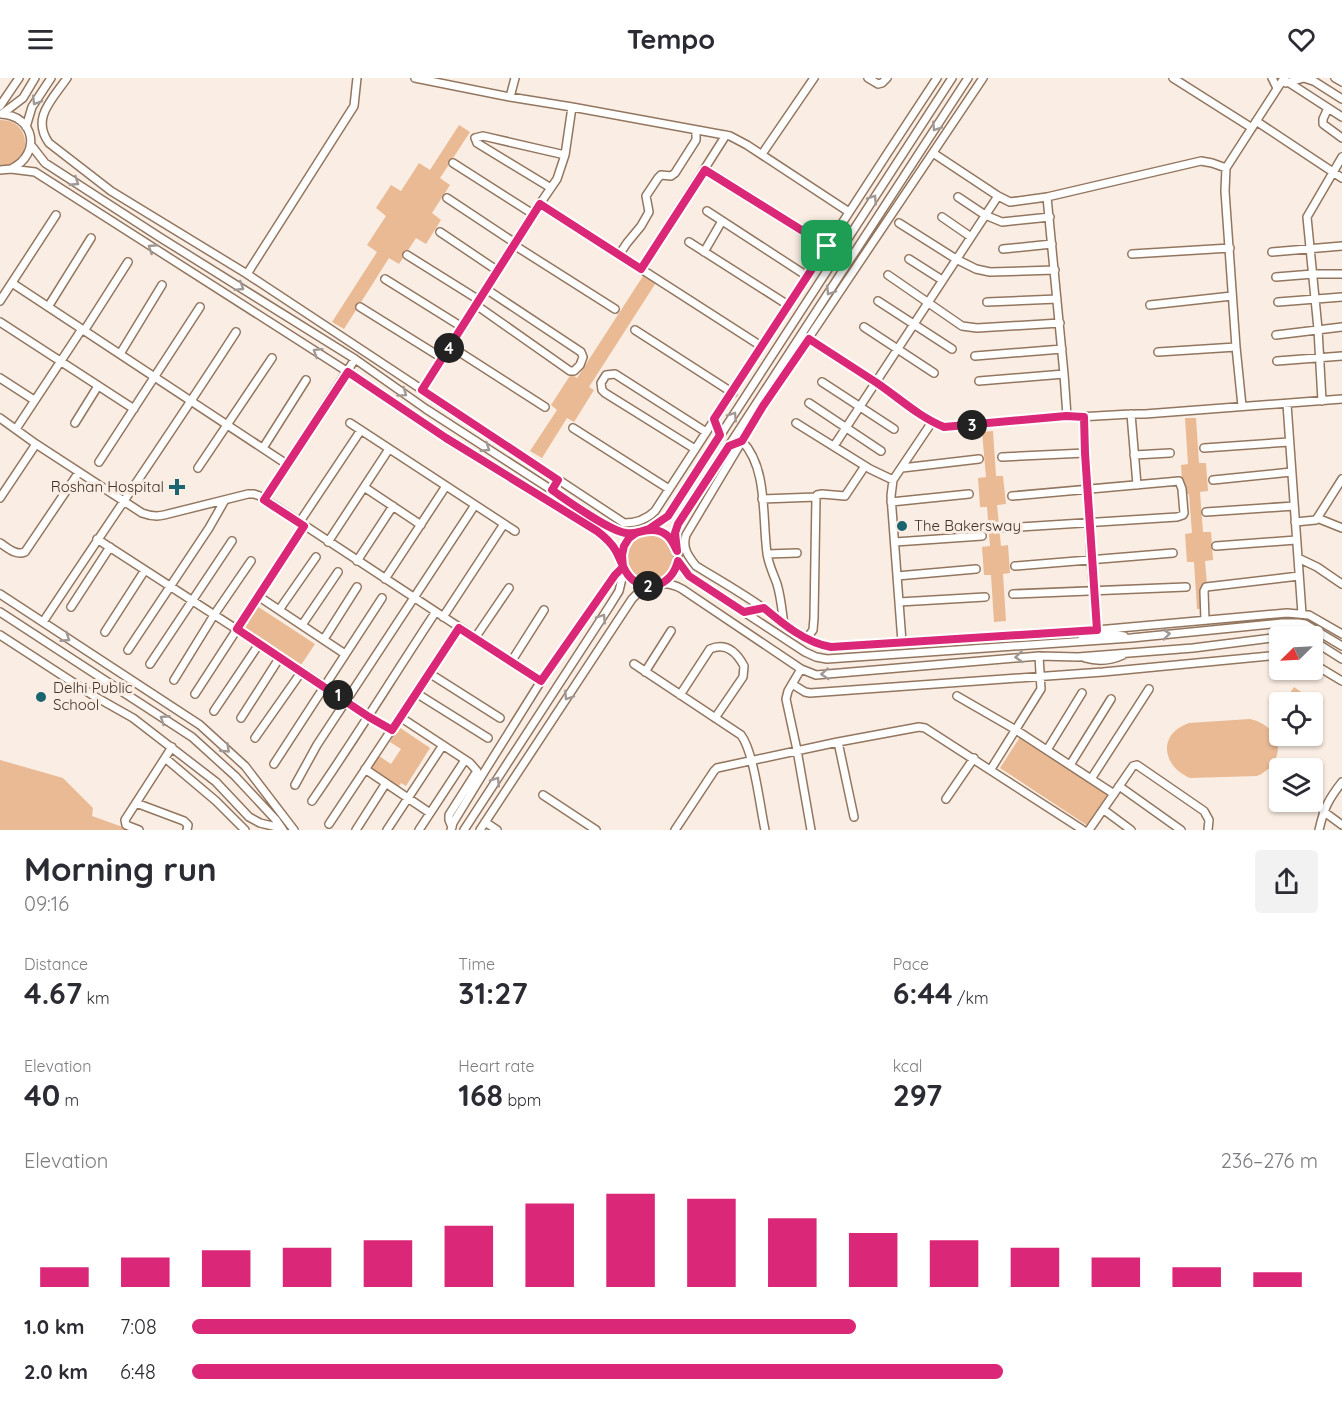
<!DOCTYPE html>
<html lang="en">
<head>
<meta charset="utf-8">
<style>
	body { margin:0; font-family:Quicksand,sans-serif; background:#f2f2f3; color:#2b2b33; height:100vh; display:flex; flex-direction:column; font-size:22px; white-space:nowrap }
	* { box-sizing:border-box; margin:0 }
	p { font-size:20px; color:#7c7c81 }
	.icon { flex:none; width:33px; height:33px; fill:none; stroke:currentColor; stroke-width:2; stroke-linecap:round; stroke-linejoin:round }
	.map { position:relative; height:752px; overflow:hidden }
	.panel { display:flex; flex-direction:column; background:#fff; flex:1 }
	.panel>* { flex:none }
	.needle { width:39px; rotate:246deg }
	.buttons { position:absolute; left:1269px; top:548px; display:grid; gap:12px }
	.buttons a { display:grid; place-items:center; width:54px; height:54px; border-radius:6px; background:#fff; box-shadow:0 2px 4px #0004; font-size:30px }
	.pin { position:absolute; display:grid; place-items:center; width:51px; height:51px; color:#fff; margin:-26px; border-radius:12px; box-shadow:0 3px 9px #0006 }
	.km { position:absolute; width:30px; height:30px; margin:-15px; border-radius:50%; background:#222; color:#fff; font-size:16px; line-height:30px; text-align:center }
	.round { display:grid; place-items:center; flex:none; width:63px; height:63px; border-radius:6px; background:#f2f2f3 }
	.overview { display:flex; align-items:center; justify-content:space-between; height:102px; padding:0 24px }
	h1 { font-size:33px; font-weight:700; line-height:45px }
	.stats { display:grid; grid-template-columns:repeat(3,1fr); gap:9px; height:102px; padding:6px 24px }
	.stats div { display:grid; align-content:center }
	.stats b { font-size:30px; font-weight:700 }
	.stats small { font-size:16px; font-weight:400 }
	.stats p { font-size:16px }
	.chart { height:168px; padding:12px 24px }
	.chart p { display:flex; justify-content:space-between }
	.chart svg { width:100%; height:108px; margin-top:6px; stroke:#db2777; stroke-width:6 }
	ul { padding:0 24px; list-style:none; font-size:20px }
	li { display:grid; grid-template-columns:96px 72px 1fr; align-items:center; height:45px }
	li i { height:15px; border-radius:8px; background:#db2777 }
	header { display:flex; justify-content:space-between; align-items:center; height:78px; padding:0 24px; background:#fff; font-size:27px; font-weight:700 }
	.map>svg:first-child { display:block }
</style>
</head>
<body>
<header><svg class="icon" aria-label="menu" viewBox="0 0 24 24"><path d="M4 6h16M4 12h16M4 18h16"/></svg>Tempo<svg class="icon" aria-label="heart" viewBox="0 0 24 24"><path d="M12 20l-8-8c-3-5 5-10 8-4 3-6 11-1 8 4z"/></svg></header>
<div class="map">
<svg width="1342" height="752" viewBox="0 0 1342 752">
	<rect width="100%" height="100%" fill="#faede3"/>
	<path fill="#eaba94" d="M0,42C33,41 34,88 0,88Z
		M459,47L470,54L440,100L450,107L432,135L441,142L426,166L416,160L399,186L389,180L344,251L332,244L377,174L367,167L386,138L376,130L391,107L401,113L419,85L430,92Z
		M645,195L657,203L589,309L594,312L574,344L567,340L542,380L530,373L557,332L551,327L571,296L577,300Z
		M1185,340H1196L1199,385H1206L1208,413L1200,414L1203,454H1211L1213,482L1205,483L1209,530L1197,531L1194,484H1187L1185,456L1192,455L1189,416H1183L1181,387L1188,386Z
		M993,353L996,398H1003L1006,426L997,427L1001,468L1008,467L1010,495L1003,496L1006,543L994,544L991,497H984L982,469L990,468L987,429H980L978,400L986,399L982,354Z
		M627 480a23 23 0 1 1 46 0a23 23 0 1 1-46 0Z
		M257,528L315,566L301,587L242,550Z
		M1294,609L1317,625L1313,632L1312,624H1284Z
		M1250,641C1282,648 1289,684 1257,698L1190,700C1162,688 1157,656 1189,645Z
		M399,649L430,670L406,708L401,705L397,711L369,693L379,678L391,686L401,671L390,664Z
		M1020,659L1108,717L1088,748L1000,690Z
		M0,682L63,700L93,730L92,738L131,752H0Z"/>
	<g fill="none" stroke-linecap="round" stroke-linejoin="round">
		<g stroke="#93765f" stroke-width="10">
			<path id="minor" d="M67,0C52,22 31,40 49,65L111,113L247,196L624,445C636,445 646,442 655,433C748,289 842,144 937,0
				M415,0L510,19L572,29L730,58L747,67L849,134
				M868,0L878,6L882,5L887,0
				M983,0L763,328L686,457C682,470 688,478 696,488C719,502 742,515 763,530C784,545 805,565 831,569L1097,552L1287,535L1309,537L1342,556
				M1173,0L1252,50
				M1272,0L1277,10
				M1309,0L1342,21
				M1335,0L1342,4
				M1288,4L1342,39
				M1286,5L1304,0L1313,3
				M510,19L515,0
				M0,28L19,0
				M1328,30L1323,41V46L1342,60
				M0,36C35,37 42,76 11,91
				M2,36L23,20L35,0
				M1256,43L1342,100
				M26,49L32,29L51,0
				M31,67L45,85L161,160L355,281L426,331L603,445C610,449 617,453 624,455C632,457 640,453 647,452C663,449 678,464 678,479C678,491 671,499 661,505
				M933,75L998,118L1010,124L1047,119L1201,83L1212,85L1226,90
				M762,76L814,0
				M453,85L533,136
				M0,92L11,91L35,94L348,294L446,360L597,453C605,459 611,465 616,474C622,485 624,498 637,504C644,509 651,507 660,506C668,505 675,507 682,511L801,591L816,597L1039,578L1078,579L1193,570L1280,559
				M705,92L827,169
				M551,110L477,65L475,60L483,58L565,77
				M958,119L985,137L1002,144L1050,139
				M1047,119L1064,296L1067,338
				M447,120L515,165
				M540,126L761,268
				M707,133L807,198
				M942,139L971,159
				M899,145L956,181L976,191L990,194L1055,192
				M440,154L498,193
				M689,164L788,227
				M514,167L615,231
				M1003,171L1052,166
				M704,174L722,143
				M1272,174L1342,168
				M1132,176L1230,170
				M407,177L479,222
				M619,177L627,165L641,148L649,134L646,118L658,100L661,97L671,98L675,95L696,62V52
				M909,181L942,202
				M641,191L726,57
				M247,196L354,28L357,0
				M888,197L962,248L977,250L1060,245
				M1276,199L1313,196H1342
				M385,201L462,249
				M12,205L288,387
				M0,223L56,137
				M878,223L952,271
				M987,224L1057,221
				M1278,224L1342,219
				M476,227L570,293H574L580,287L583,279L581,274L486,211
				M1150,227L1232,218
				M48,229L91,160
				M360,229L442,280
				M0,244L134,331
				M864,249L934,295
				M635,252L733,315
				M84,253L128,184
				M1276,257L1342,249
				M809,261L875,304L932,344L944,349L1067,338C1093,340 1119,335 1145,336L1342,321
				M450,268L545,329
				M1158,274L1236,269
				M120,276L162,207
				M975,278L1062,271
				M1277,283L1342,278
				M0,300L34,322
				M979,303L1064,296
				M822,304L894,351
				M422,312L533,136L557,101L565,77L572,29
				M1322,323L1318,251L1307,139L1342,79
				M809,325L881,373
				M1287,326L1302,536
				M1242,328L1236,269L1225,113L1226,90L1284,0
				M1131,336L1137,407
				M1084,339L1091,481L1097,552
				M0,340L36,366L142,435C150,438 156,439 164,437L248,416H254L260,418L541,603
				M75,345L98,308
				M350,345L515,453
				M796,345L870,391L893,402
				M573,350L669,411
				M16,351L82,251
				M738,365L742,363C768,390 762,439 767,475C768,485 773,495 777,506C781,519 782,533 784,547
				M834,368L998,118
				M263,370L306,302
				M1204,370L1289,364
				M695,371L605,315L602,312L601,305L606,297L615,296L706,354
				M1134,377L1170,375
				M1002,379L1085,375
				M99,384L200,229
				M198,390L272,280
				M902,390L979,381
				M1213,402L1291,394
				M364,409L421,447
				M0,420L36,366
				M762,421L816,419
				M264,422L355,281
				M891,424L969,416
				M1206,434L1294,428
				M1317,440L1342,450
				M1295,444L1316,442L1342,401
				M299,445L361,352
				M1004,450L1177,439L1183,437L1184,435L1182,411L1179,403L1012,418
				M649,451L668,438L952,0
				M97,461L346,622L369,639L392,652
				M328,464L389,371
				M895,464L982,458
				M0,465C8,470 16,478 25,474L79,394
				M676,466L675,455L678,446L968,0
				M1216,468L1296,462
				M767,476L797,475
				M1298,480L1317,489L1342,506
				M622,482C622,470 626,463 635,456
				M357,483L393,428
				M678,483L689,498L805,574L816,579L827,581L1131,560L1282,545H1298L1305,546L1342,568
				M1015,488L1173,475
				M897,498L976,491
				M385,501L446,408
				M0,516L200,647L245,688L294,752
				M1013,516L1186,509
				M258,518L345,576
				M899,524L985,519
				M71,529L110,469
				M279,532L316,479
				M0,534L192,659L235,698L276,742L283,752
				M443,539L504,446
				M1205,542L1204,513L1206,509L1299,498
				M43,544C107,447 173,352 236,254
				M302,547L338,494
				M105,554L145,492
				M0,557L94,618L133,640L216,704L249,739L260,745L281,750
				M475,560L509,510
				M807,560L813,552L814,540L816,419L817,417L822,416L845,418L865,388
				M324,561L357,509
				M1082,561C1096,557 1111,555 1124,558
				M1312,562L1342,581
				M902,564L891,418L893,402L932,344
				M128,572L209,450L225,422
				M1085,580C1099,584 1110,583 1123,577
				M511,584L544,532
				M1312,585L1342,603
				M150,586L232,463
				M634,586L741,657C754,674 760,729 765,752
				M801,591L788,613L786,621L797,672L811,752
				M645,594L671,553
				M429,595L500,640
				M174,602L214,537L251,483
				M792,606L805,614L810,615L1103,594L1280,577
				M416,615L488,660
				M195,616L304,448
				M680,617L710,571C727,564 737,575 744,588L743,599L715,640
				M957,618L1016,652L1114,716
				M214,633L259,566
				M400,639L470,685L477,693L449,737V742L452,749
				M241,640L280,579
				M255,660L302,593
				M838,664L854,739
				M1047,672L1082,615
				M165,680L216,723L245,752
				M274,686L382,520
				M1070,687L1111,621
				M365,691L430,735
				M991,691L1041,611L1039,578
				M1091,701L1149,611
				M295,707L317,667L475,427
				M1119,708L1181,752
				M543,717L596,752
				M946,721L974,680
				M312,723C355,661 394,597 435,535
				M136,725L184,743L188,747L187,752
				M1104,732L1131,752
				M1323,733L1342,747
				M485,744L497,752
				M329,746L459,550
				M139,752L126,747L125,742L172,669
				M356,752L386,705
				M387,752L443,667
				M419,752L465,682
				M451,752L453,745L486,691L541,603L615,497L623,489
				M464,752L609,529L619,513L624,492
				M480,752L632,521L637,516L652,509
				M675,752L714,693L717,690L838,664L919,649L925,650L1083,752
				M1089,752L1133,688L1137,687L1204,733L1209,742L1208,752
				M1319,752C1324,730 1328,722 1342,704"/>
		</g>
		<use href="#minor" stroke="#fff" stroke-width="7"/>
	</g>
	<defs><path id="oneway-chevron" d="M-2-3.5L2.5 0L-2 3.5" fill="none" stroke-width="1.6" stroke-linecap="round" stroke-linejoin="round" transform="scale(1.5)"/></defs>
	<g stroke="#9f9894">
		<use href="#oneway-chevron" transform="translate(36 23) rotate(121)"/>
		<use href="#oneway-chevron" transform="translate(936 49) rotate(123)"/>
		<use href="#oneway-chevron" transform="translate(75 104) rotate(33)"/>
		<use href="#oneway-chevron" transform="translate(873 121) rotate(-57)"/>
		<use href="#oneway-chevron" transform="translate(152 170) rotate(-147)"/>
		<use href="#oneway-chevron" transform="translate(240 209) rotate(32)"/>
		<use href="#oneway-chevron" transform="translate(830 213) rotate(123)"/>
		<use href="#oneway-chevron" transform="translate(317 274) rotate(-148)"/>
		<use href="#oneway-chevron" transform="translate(403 315) rotate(35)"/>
		<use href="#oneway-chevron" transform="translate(733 338) rotate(-57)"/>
		<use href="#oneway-chevron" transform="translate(486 370) rotate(33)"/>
		<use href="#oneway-chevron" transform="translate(602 540) rotate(-57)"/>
		<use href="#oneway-chevron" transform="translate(1166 556) rotate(-6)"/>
		<use href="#oneway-chevron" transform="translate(66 560) rotate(33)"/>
		<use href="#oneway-chevron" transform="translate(1019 579) rotate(175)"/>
		<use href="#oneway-chevron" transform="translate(825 596) rotate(176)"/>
		<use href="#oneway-chevron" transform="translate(568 618) rotate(123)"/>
		<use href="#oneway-chevron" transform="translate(164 641) rotate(-147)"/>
		<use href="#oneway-chevron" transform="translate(226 671) rotate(43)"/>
		<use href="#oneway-chevron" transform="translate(496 703) rotate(-57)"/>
	</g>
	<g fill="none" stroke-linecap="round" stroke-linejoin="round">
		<g stroke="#fff" stroke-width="12">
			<path id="route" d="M827,168L714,341L720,357L668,438L649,451L636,455L629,460L624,468L622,477L623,489L615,497L541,603L459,550L392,652L369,639L237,551L304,448L264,422L348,294L446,360L597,453C605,459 611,464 616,473C623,486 625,500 640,506C646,508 652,509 658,507C670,502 675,494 678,483L689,498L744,534L764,530C783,546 806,565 831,569L1097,552L1085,375L1084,339L1066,338L944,349C919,339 899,320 877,305C854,290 832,276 809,261L763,328L742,363L729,368L678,446L675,455L677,473C673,464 669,456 659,453C647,449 637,457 626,455C609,453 568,423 552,412L558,402L422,312L540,126L641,191L705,92L827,168"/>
		</g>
		<use href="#route" stroke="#db2777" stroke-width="8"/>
	</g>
	<g fill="#1a6570" stroke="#faede3" stroke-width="2">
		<path d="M174 400h6v6h6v6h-6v6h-6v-6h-6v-6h6z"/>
		<circle cx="902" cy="448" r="6"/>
		<circle cx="41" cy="619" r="6"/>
	</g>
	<g text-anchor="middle" stroke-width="6" stroke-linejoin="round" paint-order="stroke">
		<g font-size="15" fill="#3f3229" stroke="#faede3" text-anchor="start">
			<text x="164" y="414" text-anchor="end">Roshan Hospital</text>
			<text x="914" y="453">The Bakersway</text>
			<text x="53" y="615">Delhi Public<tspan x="53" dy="17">School</tspan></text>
		</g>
	</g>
</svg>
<div class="buttons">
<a><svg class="needle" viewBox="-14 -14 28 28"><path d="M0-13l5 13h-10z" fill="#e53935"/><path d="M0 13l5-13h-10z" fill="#7c7c81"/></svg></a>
<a><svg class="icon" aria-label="locate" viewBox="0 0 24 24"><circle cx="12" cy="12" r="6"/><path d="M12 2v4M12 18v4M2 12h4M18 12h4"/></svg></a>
<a><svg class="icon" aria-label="layers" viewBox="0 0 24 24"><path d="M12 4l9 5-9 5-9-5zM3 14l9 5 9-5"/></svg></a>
</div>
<div class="pin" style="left:827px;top:168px;background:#1e9e55"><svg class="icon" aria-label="arrive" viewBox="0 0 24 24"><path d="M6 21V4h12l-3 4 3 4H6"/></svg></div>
<b class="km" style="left:338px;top:617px">1</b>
<b class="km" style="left:648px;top:508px">2</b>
<b class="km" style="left:972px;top:347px">3</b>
<b class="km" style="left:449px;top:270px">4</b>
</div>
<section class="panel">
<div class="overview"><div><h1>Morning run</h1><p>09:16</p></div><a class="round"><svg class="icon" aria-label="share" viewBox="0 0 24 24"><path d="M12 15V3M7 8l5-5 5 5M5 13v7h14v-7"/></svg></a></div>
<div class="stats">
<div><p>Distance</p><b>4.67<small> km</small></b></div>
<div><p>Time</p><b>31:27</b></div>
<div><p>Pace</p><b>6:44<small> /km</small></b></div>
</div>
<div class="stats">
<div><p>Elevation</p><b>40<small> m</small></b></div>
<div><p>Heart rate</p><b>168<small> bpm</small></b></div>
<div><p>kcal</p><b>297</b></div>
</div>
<div class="chart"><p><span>Elevation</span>236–276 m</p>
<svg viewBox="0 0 160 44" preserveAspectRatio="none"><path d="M5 44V36M15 44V32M25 44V29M35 44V28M45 44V25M55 44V19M65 44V10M75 44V6M85 44V8M95 44V16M105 44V22M115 44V25M125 44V28M135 44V32M145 44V36M155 44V38"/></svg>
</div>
<ul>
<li><b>1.0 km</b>7:08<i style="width:59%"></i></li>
<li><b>2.0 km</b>6:48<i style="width:72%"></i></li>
</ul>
</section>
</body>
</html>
